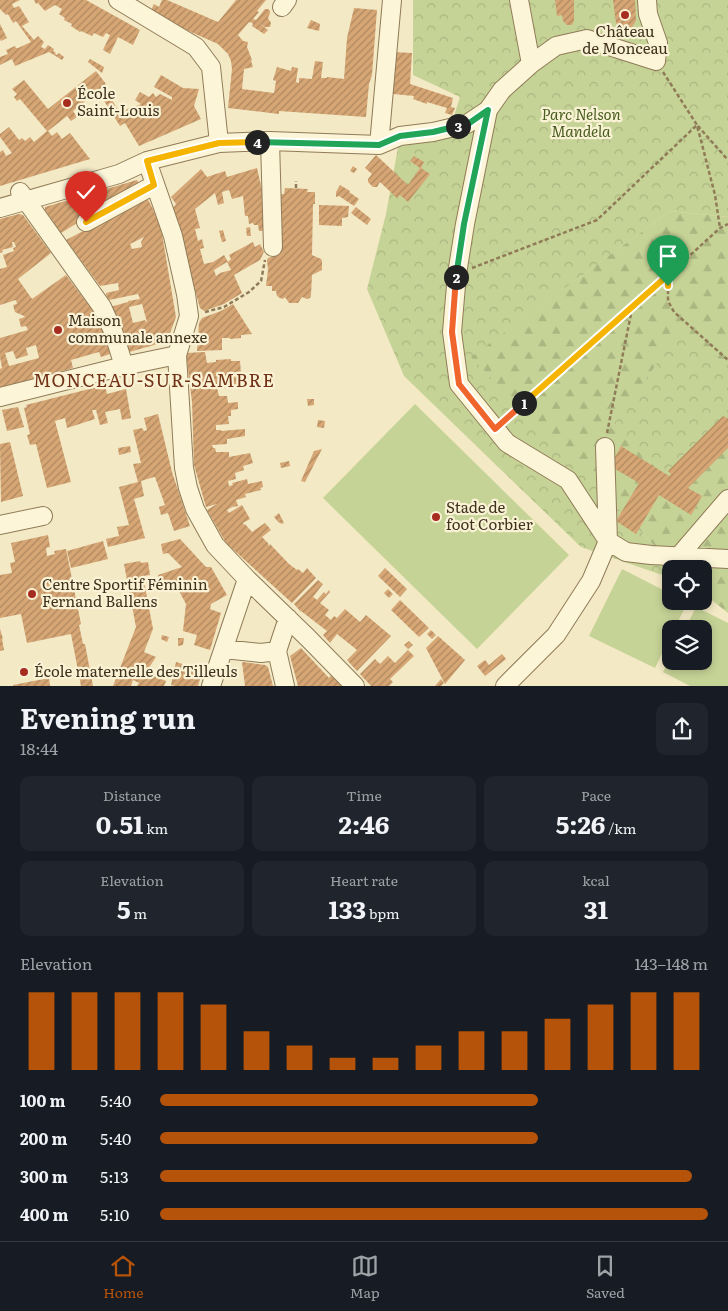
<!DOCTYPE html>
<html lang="en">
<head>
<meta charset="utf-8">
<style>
	body { margin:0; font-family:Literata,serif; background:#20242c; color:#f1f3f6; height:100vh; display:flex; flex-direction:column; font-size:19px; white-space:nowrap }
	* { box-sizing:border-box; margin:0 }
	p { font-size:16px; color:#9ea1a6 }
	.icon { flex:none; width:28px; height:28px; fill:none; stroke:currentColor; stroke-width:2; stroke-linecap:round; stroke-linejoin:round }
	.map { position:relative; height:686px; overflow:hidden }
	.panel { display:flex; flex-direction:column; background:#171b24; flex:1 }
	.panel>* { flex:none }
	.controls { position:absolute; left:662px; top:560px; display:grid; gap:10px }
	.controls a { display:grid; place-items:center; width:50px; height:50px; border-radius:10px; background:#171b24; box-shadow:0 2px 8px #0003; font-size:25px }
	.pin { position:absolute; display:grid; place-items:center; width:42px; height:42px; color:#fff; margin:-51px -21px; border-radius:50% 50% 50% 0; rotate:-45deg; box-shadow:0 0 5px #0007 }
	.pin .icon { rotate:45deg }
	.km { position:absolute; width:25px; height:25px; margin:-12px; border-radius:50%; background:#222; color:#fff; font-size:14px; line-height:25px; text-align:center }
	.round { display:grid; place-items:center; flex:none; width:52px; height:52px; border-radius:10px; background:#20242c }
	.headline { display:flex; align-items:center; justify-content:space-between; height:85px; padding:0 20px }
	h1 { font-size:28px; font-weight:700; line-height:38px }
	.metrics { display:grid; grid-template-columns:repeat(3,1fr); gap:8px; height:85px; padding:5px 20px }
	.metrics div { display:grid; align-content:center; border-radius:10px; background:#20242c; text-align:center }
	.metrics b { font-size:25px; font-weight:700 }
	.metrics small { font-size:14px; font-weight:400 }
	.metrics p { font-size:14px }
	.chart { height:140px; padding:10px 20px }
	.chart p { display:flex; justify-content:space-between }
	.chart svg { width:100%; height:90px; margin-top:5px; stroke:#b45309; stroke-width:6 }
	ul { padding:0 20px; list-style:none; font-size:16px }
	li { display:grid; grid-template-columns:80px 60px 1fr; align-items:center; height:38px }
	li i { height:12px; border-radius:6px; background:#b45309 }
	.tab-bar { display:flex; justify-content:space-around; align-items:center; height:70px; border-top:1px solid #363941; background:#171b24; font-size:14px; color:#9ea1a6 }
	.tab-bar a { display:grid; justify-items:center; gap:2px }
	.tab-bar .selected { color:#b45309 }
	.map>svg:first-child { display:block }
</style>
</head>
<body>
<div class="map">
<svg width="728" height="686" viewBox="0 0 728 686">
	<defs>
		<pattern id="forest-firs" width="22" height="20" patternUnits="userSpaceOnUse" patternTransform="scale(1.25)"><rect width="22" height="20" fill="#c6d396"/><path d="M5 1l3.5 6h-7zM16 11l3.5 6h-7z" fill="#abb681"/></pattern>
		<pattern id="park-crowns" width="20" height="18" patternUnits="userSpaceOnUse" patternTransform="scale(1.25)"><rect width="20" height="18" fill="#c6d396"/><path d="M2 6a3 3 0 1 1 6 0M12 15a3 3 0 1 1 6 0" fill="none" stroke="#abb681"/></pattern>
		<pattern id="building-hatch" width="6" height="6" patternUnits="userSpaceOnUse" patternTransform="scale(1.25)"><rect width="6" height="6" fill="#d6a675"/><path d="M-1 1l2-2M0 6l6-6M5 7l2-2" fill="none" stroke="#af885f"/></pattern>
	</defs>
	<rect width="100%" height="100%" fill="#f3e9c4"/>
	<path fill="#c6d396" d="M415,404L569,555L477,649L323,498Z
		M622,569L671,594V601L688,602L674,629H671V635L655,668L589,636Z
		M696,607L728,623V686H690L663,672L671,656V661H704V629H685Z"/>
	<path fill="url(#forest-firs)" d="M670,211L728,217V613L704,594V569H677L470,357Z"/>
	<path fill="url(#park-crowns)" d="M413,0H728V217L670,211L471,357L677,569H671V578L581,547L404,376L367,289L386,214L400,136L454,116L460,97L413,75Z
		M680,331L728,365V412L665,473L611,428Z"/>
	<path fill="url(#building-hatch)" fill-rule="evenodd" d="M0,0H20L12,4L14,8L19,6L29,22L22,26L34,40L38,36L44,42L41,47L45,49L48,45L54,49L53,51L56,53L55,54L57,55L59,53L64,57L62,60L49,52L15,66L12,59L0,65V57L8,54L6,50L15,46L16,48H18L31,42L16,21L13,23L8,14L6,15L0,9Z
		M34,0H86L140,30L133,45L118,37L110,54L103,50L110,35L106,33L103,37L94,33L92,36L81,31L80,32L71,26L72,24L64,20L65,18L59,14L62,9L55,5L45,11L38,3L36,4Z
		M162,0H167L218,22L236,0H266L257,11L259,12L253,19L256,20L265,9H268L270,11V13L268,18L271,23L270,27H265L259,23L268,30L264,34L252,26L253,24L251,22L250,23L249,22L238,35L243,41L248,42L247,47L252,60L251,61L253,67L244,69L242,89L274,93L276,81L273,80L277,67L291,71L292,67L298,68L296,82L299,83V78L312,79L315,61L323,62L321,78H327V77L344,79L347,38L354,8L377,10L372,75L369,84L366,117L279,111V114L228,108L232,69L231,61L228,54L218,44L155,16L157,13L151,10L154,4L159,7Z
		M555,0H574V21L572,25H567L563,21L562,15L557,16Z
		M613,0H635L636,21L631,28L622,29L616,23Z
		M311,20L320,24L319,31L307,28Z
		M0,24L7,38L1,41L0,39Z
		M393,52L412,53L410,84L453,98L451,107L455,108L452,115L445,113L447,108L427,102V104L413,99L414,96L393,94L392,99L386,98Z
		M90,59L104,67L102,73L88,62Z
		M96,71L106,84L73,111L77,117L71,121L67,116L48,131L52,136L57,132L62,139L70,133L90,159L0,186V152L3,150L6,156L12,153L0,137V134L9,127L19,140L22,138L25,141L30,137L34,142L47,131L20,99L17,101L14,97L17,94L12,89L24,80L48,109Z
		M161,75L183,88L199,89L194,106L201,119L139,146L125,123L120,126L101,96L107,92L118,110L120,109L122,112L131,107V108L134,107L141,104L135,100L140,92L149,97L153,93L156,97L160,94L172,100V97L154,87Z
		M376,155L408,185L420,168L410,161L414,156L424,162L421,168L430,174L408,202L400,195L397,198L380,182L377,187H373L368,182V179L372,174L365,168Z
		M353,166L357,169L354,173L350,171Z
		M257,168L262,190L268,232L264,233V231H259L258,225H254L253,223L249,224L248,216H245L243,196L232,199L229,190L222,192L224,203L218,205L215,193L195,209L200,228L195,229L198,241L202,239L204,248L200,249L204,264L213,262L224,255L228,262L231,259L229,255L253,242L255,247L260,244L264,252L260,260L234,275L242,293L224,304L204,311L200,308L172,209L176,204L171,197L201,169L207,177L225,171L227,177ZM227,262L231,270L220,273L216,276L214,270Z
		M137,180L142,189L87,217L61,233L45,210V207Z
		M340,185L350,191L349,192L359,199L354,206L339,196L336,197V192Z
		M285,188L308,189L307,192H315V204H313L312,255L321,259L322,261V270L312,275L311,295L310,298L307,299L302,297L298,303H289L285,297L283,299L280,298L277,296L276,291H272V286H266L268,270L267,260L268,258L278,255V194H284Z
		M147,198L152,207L161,228L176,317L169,336L166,340L154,345L126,353L110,307L128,302V301L140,299L138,294L109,300L106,295V293L119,290L118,283L100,286L66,240ZM144,237L141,242L142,247L132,249L130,244ZM142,304L147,322H146L145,320L133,323L129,307Z
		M319,205L349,206L348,217L342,218V226L319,225Z
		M356,207L371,219L367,225L351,213Z
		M19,214L23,215L51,253L18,279L32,299L66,275L103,324L113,353L101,357L99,352L71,360L73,368L0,388V369L2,368L0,357V338L28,330L26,326L21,327L19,319L25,317L24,316L15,312L13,305L17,304L16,300L0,305V269L7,267L3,255L14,251L13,248L16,247L14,242H12L13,247L2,250L3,252L0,253V219ZM36,345L39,358L9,366L5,353L13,351L16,359L28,355L26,348Z
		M250,227L251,236H247L246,228Z
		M223,230L226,241L222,242L219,231Z
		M233,304L252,334L241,335V338L230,339V338H222V350L197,351L199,323L202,318L221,311Z
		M205,352L207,363L216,362V360L231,359V361H240L242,386L217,388L219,396H227L228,403L238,402V409L231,410V416H228L229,424L216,425V430H221V431L245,429V436L227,439V444L212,445L213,448H215L216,452H229V457L250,453L253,463L243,466L244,470L235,473L236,479L228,481L229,486L233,485L232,483L247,479L248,484L262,481L263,487L260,488L261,490L245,494L246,497L236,500L238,506L232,507L227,510L229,513L242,505L250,519L243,523L244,525L245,524L252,532L265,523L271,530L262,537L268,543L269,546L270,544L289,564L297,570L298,569L303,573L307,568L316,578L292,603L226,543L207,510L217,504L206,507L194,465L192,402L186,353Z
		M105,385L107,394L126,389L131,418L122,420L120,409L105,412L108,423L100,425L96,410H92L95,419L67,428L65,418L55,421L71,482L47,488L36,444L30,445L27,435L30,434L24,408L27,407L26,405Z
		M307,399H314V405L308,406Z
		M18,407L24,427L7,431L2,410Z
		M158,414L172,472L190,526L174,531L168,513L161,515L159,507L165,505L155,477H154L141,481L144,496L134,499L145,538L108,547L106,539L119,536L117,527L129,525L119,487L138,482L133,464L141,463L133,430L142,428L144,431L147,430L144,418Z
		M723,416L727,418L728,417V448L688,488L702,496L691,515L659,495L636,534L616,521L639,483L610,466L621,446L669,476L671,474L668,471Z
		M318,420L325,421L324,428L317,427Z
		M10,442L23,496L1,502L0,444Z
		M130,446L131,452L119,455L118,448Z
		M322,449L305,482L301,481L314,451Z
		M289,461L290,466L281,468L280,463Z
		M279,513L284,523L281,524L280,522L279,523L274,517Z
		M48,535L50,547L46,548L47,556L55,554L54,551L66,549L81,624L79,625L83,644H85L93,686H81L71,634L27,643L21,614L0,618V575L12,573L10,563L15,562L11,543Z
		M180,539L206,567H211L227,595L211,604L210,609L221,613L210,650L194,645L197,635L183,631L186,604L178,589L188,584V582L163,589L158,575L182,567L168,553L163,554L161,544Z
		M103,541L108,559L71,568L67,551Z
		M140,561L141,563L148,562L150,575L143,576L153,629L144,652L156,657L146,672L166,681L164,686H137L139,683L133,680L131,686H113L136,627L124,564Z
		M385,568L407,589L400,597L378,576Z
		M318,580L323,584L313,597L317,600L324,592L326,594L329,590L330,592L320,603L329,610L325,615L331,620L334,616L337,618L345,609L360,622L366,615L391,636L357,671L347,660L357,650L337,634L330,643L323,635L327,631L301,611V612L294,604Z
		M388,589L393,594L389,598L384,593Z
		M400,600L429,628L419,637L391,610Z
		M0,629L3,639H2L4,650L0,651Z
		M431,630L436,635L432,639L427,634Z
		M162,635L169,637L167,642L161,639Z
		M438,636L465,660L445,684L426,648Z
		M178,638H184L183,645L178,646Z
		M409,641L413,645L408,649L404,645Z
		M301,648L329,678L332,674L345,686H298L290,656Z
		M408,650L414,656L390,679L393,682L389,686H371L360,674L375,659L380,664L388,656L395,663Z
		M502,654L506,659L485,676L477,666L485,660L489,665Z
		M176,662L203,670L198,686H175L171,685Z
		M242,662L265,665L268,667L273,686H245Z
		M49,678L50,686H13V685Z
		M441,679L444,683L441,686H435Z"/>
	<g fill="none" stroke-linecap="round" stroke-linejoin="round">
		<g stroke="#907b58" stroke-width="20">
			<path id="minor" d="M118,0L196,47L211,67L219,143
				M519,0L531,64
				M282,7L287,0
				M488,110L465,224L457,274L452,332L459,384L507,443L568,480L608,541L626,552L651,555L728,559
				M270,141L273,247
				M379,145L392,0
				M147,161L173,236L186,294L189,316L177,355L184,468L188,488L195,509L215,545L247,579L308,638L355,686
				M20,192L102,307L113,331L124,366
				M0,208L119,174L147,161L219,143L270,141L379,145L400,136L433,132L467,124L488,110L502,90L531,64L556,46L587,39L656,61L658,43L648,14L647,0
				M86,222L154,185
				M0,397L124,366L177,355
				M0,525L43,516
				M679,556L728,499
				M224,649L261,653L277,651
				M277,651L285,686
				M277,651L288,618
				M211,686L247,579
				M505,686L556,635L591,581L608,541L605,447"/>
		</g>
		<path stroke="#907b58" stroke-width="2.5" stroke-dasharray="4 2.5" stroke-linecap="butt" d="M663,72L697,125L715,195L720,228
			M296,188V181
			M472,268L597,220L697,125L728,160
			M668,277V301L674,312L728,360
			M205,312L224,307L249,292L261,281L265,260
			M506,419C577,355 649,293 720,228L728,224
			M607,433L632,309"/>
		<use href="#minor" stroke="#fcf5d8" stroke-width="18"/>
	</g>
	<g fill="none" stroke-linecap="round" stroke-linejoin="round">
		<g stroke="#fff" stroke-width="10">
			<path id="split-1" d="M524,403L668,275V286"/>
		</g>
		<g stroke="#fff" stroke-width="10">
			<path id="split-2" d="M456,277L452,332L459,384L495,429L524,403"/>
		</g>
		<g stroke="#fff" stroke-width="10">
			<path id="split-3" d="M456,277L464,224L488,110L468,124L458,126"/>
		</g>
		<g stroke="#fff" stroke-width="10">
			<path id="split-4" d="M257,142L379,145L400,136L433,132L458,126"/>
		</g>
		<g stroke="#fff" stroke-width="10">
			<path id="split-5" d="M86,222L154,185L147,161L219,143L257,142"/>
		</g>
		<use href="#split-1" stroke="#f5b400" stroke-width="6"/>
		<use href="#split-2" stroke="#f0652b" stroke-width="6"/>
		<use href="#split-3" stroke="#22a559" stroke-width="6"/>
		<use href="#split-4" stroke="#22a559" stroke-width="6"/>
		<use href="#split-5" stroke="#f5b400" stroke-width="6"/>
	</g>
	<g fill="#a72c20" stroke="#f9f2d4" stroke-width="2">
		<circle cx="625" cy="15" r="5"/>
		<circle cx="67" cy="103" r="5"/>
		<circle cx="58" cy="330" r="5"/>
		<circle cx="436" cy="517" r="5"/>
		<circle cx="32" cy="594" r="5"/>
		<circle cx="24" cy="672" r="5"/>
	</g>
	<g text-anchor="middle" stroke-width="4.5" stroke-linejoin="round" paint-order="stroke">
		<g font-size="15" fill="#3f311d" stroke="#f9f2d4" text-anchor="start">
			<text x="625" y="37" text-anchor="middle">Château<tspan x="625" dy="17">de Monceau</tspan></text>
			<text x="77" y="99">École<tspan x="77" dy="17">Saint-Louis</tspan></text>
			<text x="68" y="326">Maison<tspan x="68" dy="17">communale annexe</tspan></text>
			<text x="446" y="513">Stade de<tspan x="446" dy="17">foot Corbier</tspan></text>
			<text x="42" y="590">Centre Sportif Féminin<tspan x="42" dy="17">Fernand Ballens</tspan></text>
			<text x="34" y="677">École maternelle des Tilleuls</text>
		</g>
		<g font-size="15" font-style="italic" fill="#495e21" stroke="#f9f2d4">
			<text x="581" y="120">Parc Nelson<tspan x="581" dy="17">Mandela</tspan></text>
		</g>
		<g font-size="18" letter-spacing="1" fill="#713217" stroke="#f9f2d4">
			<text x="154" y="387">MONCEAU-SUR-SAMBRE</text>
		</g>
	</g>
</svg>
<div class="controls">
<a><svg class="icon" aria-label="locate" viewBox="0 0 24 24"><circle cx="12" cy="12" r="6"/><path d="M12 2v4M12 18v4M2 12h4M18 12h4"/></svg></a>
<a><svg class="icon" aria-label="layers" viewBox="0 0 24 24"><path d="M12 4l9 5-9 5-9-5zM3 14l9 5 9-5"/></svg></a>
</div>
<div class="pin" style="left:668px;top:286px;background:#1e9e55"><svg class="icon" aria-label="arrive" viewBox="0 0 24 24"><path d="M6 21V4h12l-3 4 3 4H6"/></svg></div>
<div class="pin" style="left:86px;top:222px;background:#d93025"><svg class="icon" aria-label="check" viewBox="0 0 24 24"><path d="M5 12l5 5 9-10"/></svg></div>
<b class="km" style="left:524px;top:403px">1</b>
<b class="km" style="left:456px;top:277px">2</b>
<b class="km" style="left:458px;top:126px">3</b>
<b class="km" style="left:257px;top:142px">4</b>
</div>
<section class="panel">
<div class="headline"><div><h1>Evening run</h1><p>18:44</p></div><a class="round"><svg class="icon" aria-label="share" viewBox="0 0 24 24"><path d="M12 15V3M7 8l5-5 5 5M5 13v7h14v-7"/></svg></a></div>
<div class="metrics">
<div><p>Distance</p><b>0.51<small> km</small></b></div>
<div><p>Time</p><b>2:46</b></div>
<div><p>Pace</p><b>5:26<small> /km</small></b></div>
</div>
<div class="metrics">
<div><p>Elevation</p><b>5<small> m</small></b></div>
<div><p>Heart rate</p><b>133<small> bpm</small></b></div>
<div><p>kcal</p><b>31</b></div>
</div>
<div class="chart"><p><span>Elevation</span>143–148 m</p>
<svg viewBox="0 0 160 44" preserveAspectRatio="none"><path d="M5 44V6M15 44V6M25 44V6M35 44V6M45 44V12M55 44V25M65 44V32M75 44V38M85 44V38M95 44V32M105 44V25M115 44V25M125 44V19M135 44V12M145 44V6M155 44V6"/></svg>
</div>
<ul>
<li><b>100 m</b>5:40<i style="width:69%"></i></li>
<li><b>200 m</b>5:40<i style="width:69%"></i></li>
<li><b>300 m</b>5:13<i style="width:97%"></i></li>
<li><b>400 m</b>5:10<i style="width:100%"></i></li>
</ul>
</section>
<nav class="tab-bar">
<a class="selected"><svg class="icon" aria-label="home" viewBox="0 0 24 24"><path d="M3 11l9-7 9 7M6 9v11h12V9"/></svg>Home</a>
<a><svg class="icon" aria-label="map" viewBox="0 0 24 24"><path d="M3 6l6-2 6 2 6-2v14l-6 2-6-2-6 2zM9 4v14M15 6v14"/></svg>Map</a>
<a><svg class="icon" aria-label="saved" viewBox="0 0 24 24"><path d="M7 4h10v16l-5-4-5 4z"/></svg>Saved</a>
</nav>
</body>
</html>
